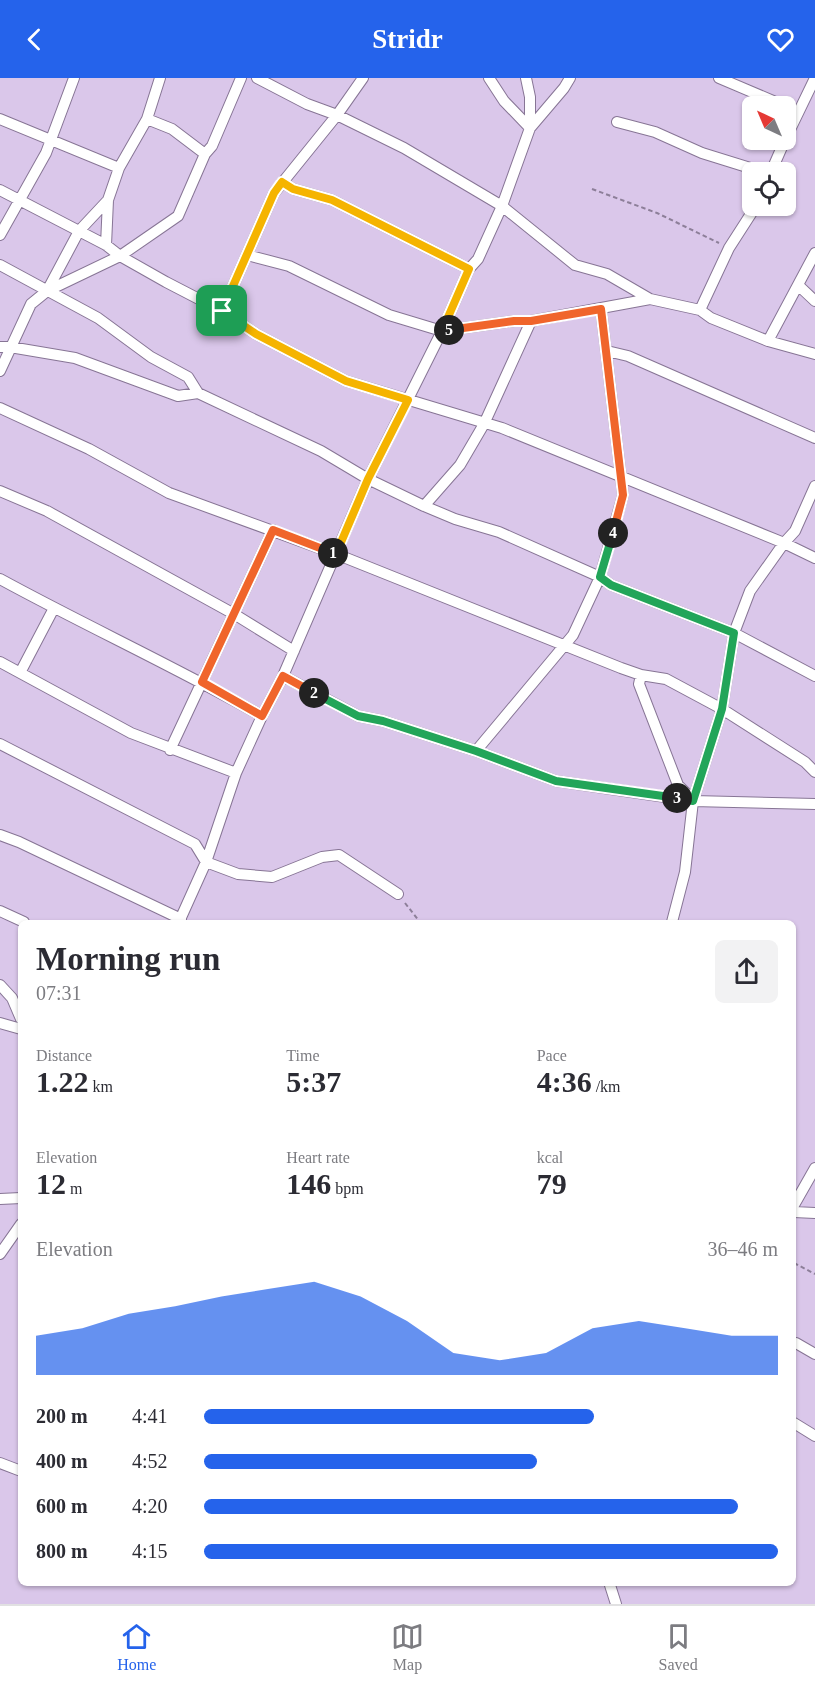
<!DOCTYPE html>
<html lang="en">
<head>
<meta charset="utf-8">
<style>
	body { margin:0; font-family:"Times New Roman",serif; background:#f2f2f3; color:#2b2b33; height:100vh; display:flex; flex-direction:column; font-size:22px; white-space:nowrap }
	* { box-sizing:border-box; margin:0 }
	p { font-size:20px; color:#7c7c81 }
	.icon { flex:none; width:33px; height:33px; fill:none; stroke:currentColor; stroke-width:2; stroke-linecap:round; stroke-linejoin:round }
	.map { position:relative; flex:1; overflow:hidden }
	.panel { position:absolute; left:18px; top:842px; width:778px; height:666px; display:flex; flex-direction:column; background:#fff; border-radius:9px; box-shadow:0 2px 4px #0004 }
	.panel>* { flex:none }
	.needle { width:39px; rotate:316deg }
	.controls { position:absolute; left:742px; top:18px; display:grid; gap:12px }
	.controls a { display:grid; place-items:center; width:54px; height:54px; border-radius:9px; background:#fff; box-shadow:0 2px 4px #0004; font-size:30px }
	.pin { position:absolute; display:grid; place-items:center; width:51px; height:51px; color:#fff; margin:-26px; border-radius:12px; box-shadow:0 3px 9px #0006 }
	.km { position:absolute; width:30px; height:30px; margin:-15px; border-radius:50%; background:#222; color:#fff; font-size:16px; line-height:30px; text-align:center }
	.round { display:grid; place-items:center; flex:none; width:63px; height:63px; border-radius:9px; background:#f2f2f3 }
	.summary { display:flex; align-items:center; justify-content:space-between; height:102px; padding:0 18px }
	h1 { font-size:33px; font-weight:600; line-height:45px }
	.stats { display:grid; grid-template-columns:repeat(3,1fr); gap:9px; height:102px; padding:6px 18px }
	.stats div { display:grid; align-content:center }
	.stats b { font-size:30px; font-weight:600 }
	.stats small { font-size:16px; font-weight:400 }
	.stats p { font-size:16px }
	.chart { height:168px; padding:12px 18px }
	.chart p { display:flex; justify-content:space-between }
	.chart svg { width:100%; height:108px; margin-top:6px; fill:#2563eb; opacity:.7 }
	ul { padding:0 18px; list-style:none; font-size:20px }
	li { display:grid; grid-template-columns:96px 72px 1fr; align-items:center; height:45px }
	li i { height:15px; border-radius:8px; background:#2563eb }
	header { display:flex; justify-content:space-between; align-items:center; height:78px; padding:0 18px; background:#2563eb; color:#fff; font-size:27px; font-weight:600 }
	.menu { display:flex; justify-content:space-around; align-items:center; height:84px; border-top:2px solid #e1e1e2; background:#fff; font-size:16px; color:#7c7c81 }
	.menu a { display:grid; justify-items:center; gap:3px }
	.menu .current { color:#2563eb }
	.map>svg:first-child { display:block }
</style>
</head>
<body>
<header><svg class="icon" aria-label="back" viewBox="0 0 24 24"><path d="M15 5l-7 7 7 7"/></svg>Stridr<svg class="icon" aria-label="heart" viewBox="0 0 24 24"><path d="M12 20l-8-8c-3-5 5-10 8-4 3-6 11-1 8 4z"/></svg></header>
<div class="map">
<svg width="815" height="1526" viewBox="0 0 815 1526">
	<rect width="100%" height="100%" fill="#dac7ea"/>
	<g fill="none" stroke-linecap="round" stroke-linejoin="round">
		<g stroke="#877595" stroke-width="12">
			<path id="minor" d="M257,0L307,26L337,37L404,70L502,128L575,187L607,196L650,221L700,232L711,240L768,263L815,276
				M489,0L504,23L530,50L564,10L570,0
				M719,0L785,28
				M0,41L119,90
				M147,41L172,51L205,76
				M617,44L655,54L702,75L763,94
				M786,60L815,0
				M771,94L785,62
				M282,104L293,111L332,122L469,191
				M0,112L106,167L120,178L166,204L222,233L256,256L346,303L502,350L784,465L815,480
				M0,157L46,75L74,0
				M106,167L108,122L119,90L147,41L160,0
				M247,177L289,188L389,237L442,253L514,243H531L650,221
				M0,187L98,240L151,279L188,299L198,315L321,373L368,401L424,428L455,441L499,454L600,499L611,507L734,555L815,598
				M798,207L815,223
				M47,213L79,153L108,122
				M700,232L729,170L756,128
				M222,233L274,115L337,37L363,0
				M768,263L815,175
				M0,269H10L75,280L178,318L198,315
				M607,273L628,278L815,360
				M0,293L31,226L47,213L120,178L178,138L205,76L212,68L241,0
				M0,330L89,371L169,415L336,476L621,590L641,597L666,601L722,631L805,684L815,694
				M0,413L47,433L234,536L294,573
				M424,428L460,387L484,346L531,243
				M0,501C86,548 176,589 262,638
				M0,584L131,655L236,695
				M21,593L54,530
				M641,597L639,606L678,707L693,722
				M283,598L358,638L383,643L476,673L556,703L693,723L815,726
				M0,666L195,766L206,784L238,796L272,799L322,779L339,777L398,816
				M170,672L273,452
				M476,673L573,557L600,499L623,417L601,231
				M0,757L19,764L181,841
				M0,833L24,844
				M179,844L206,784L236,695L262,638L283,598L368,401L442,253L469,191L478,181L502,128L530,50V19L526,0
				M672,844L685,794L693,723L722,631L734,555L750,513L784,465L795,453L815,408
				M0,907L12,920L21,941
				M0,945L21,951
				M0,1121L21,1120
				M794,1127L815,1090
				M794,1134L815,1135
				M0,1176L21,1146
				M796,1265L815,1276
				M794,1345L815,1358
				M0,1385L21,1393
				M609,1504L616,1526"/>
		</g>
		<path stroke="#8d7f99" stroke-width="2" stroke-dasharray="4.5 3" stroke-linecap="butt" d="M592,111L657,135L719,165
			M405,825L420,844
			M794,1185L815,1196"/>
		<use href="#minor" stroke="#fff" stroke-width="10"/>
	</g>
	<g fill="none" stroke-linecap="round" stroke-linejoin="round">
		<g stroke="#fff" stroke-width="12">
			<path id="split-1" d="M222,233L256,256L346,303L408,322L368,401L336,476L333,475"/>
		</g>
		<g stroke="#fff" stroke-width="12">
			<path id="split-2" d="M314,615L283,598L262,638L202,604L273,452L333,475"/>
		</g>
		<g stroke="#fff" stroke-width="12">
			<path id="split-3" d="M314,615L358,638L383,643L476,673L556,703L677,720"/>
		</g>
		<g stroke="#fff" stroke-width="12">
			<path id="split-4" d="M613,455L600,499L611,507L734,555L722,631L693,723L677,720"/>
		</g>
		<g stroke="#fff" stroke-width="12">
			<path id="split-5" d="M449,252L514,243H531L601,231L623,417L613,455"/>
		</g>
		<g stroke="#fff" stroke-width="12">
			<path id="split-6" d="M222,233L274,115L282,104L293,111L332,122L469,191L442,253L449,252"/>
		</g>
		<use href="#split-1" stroke="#f5b400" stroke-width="8"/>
		<use href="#split-2" stroke="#f0652b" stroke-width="8"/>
		<use href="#split-3" stroke="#22a559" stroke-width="8"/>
		<use href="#split-4" stroke="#22a559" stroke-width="8"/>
		<use href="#split-5" stroke="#f0652b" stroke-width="8"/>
		<use href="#split-6" stroke="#f5b400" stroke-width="8"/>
	</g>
</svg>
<div class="controls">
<a><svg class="needle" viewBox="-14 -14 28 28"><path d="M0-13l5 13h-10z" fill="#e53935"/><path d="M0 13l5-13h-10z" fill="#7c7c81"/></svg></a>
<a><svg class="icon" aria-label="locate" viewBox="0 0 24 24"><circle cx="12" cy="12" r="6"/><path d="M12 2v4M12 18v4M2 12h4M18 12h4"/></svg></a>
</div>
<div class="pin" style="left:222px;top:233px;background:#1e9e55"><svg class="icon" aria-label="arrive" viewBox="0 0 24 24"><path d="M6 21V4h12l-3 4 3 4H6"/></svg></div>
<b class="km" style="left:333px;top:475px">1</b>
<b class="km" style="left:314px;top:615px">2</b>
<b class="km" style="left:677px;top:720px">3</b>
<b class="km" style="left:613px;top:455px">4</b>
<b class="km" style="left:449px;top:252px">5</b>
<section class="panel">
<div class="summary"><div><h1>Morning run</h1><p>07:31</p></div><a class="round"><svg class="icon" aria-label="share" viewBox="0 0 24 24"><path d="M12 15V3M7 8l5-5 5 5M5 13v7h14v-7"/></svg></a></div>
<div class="stats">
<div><p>Distance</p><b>1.22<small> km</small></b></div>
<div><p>Time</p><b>5:37</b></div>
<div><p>Pace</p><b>4:36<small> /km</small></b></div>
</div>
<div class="stats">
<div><p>Elevation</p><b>12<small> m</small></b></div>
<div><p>Heart rate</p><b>146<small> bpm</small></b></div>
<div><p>kcal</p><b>79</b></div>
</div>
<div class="chart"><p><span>Elevation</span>36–46 m</p>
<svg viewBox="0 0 160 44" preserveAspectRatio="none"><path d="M0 44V28L10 25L20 19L30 16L40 12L50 9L60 6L70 12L80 22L90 35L100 38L110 35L120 25L130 22L140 25L150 28L160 28V44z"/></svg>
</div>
<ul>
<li><b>200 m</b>4:41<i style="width:68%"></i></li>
<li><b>400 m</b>4:52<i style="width:58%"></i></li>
<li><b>600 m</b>4:20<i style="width:93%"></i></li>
<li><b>800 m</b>4:15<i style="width:100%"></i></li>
</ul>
</section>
</div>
<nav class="menu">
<a class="current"><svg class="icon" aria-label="home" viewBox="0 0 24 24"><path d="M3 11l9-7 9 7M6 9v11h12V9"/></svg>Home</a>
<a><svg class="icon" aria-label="map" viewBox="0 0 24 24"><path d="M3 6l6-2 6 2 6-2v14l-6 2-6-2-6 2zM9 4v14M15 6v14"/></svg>Map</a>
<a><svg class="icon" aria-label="saved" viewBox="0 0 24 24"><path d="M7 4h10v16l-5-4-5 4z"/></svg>Saved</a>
</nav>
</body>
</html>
